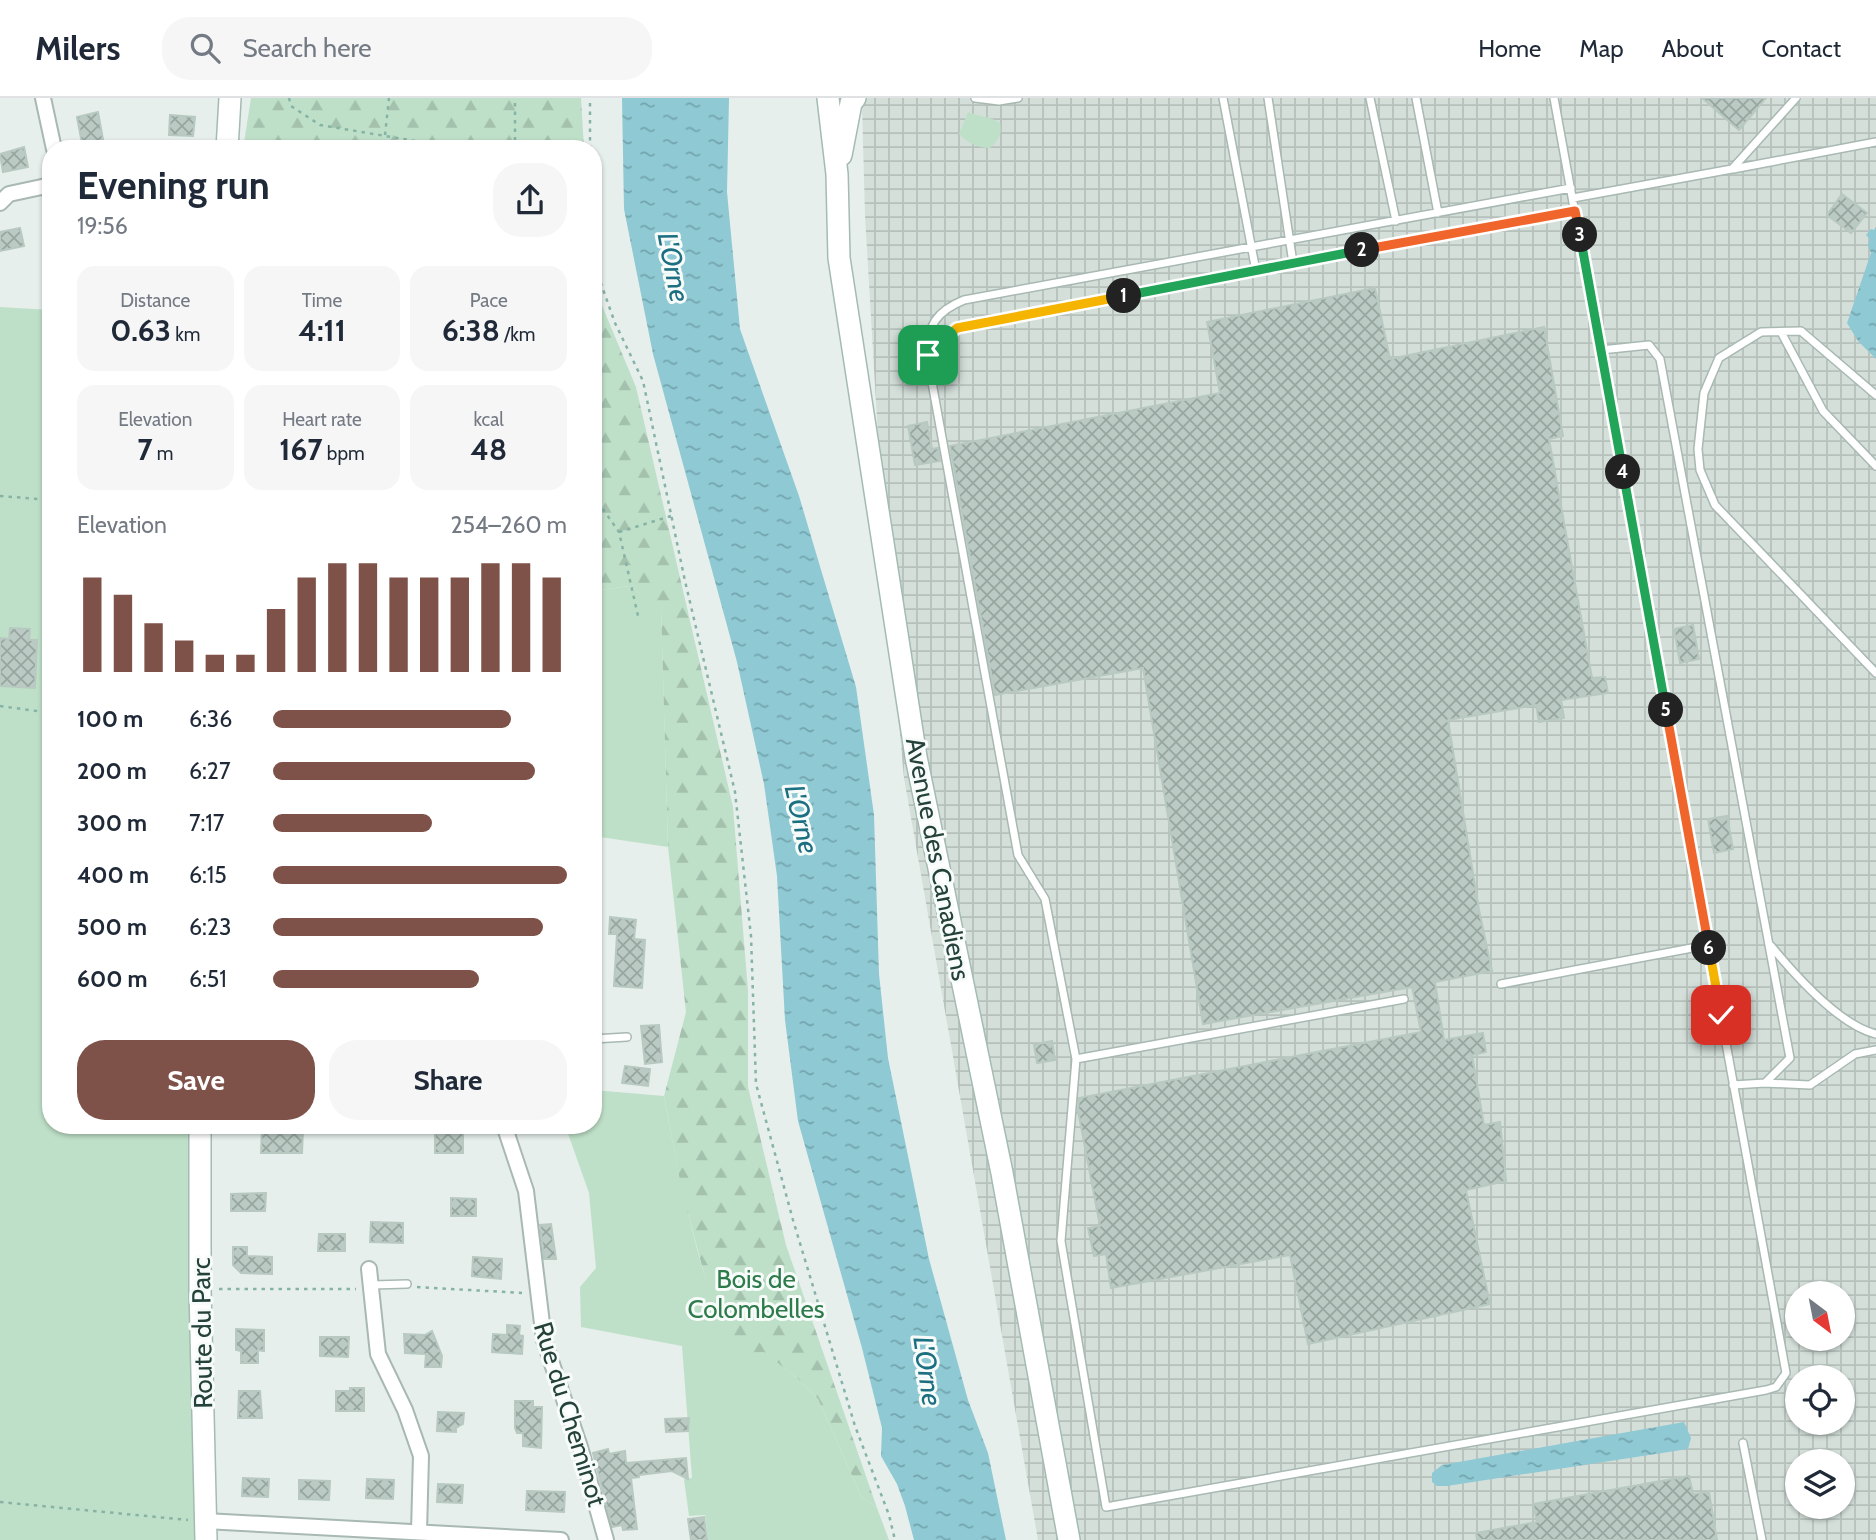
<!DOCTYPE html>
<html lang="en">
<head>
<meta charset="utf-8">
<style>
	body { margin:0; font-family:Cabin,sans-serif; background:#f6f6f7; color:#1f2937; height:100vh; display:flex; flex-direction:column; font-size:26px; white-space:nowrap }
	* { box-sizing:border-box; margin:0 }
	p { font-size:23px; color:#747a83 }
	.icon { flex:none; width:38px; height:38px; fill:none; stroke:currentColor; stroke-width:2; stroke-linecap:round; stroke-linejoin:round }
	.map { position:relative; flex:1; overflow:hidden }
	.side { position:absolute; left:42px; top:42px; width:560px; height:994px; display:flex; flex-direction:column; background:#fff; border-radius:28px; box-shadow:0 2px 5px #0004 }
	.side>* { flex:none }
	.needle { width:46px; rotate:148deg }
	.buttons { position:absolute; left:1785px; top:1183px; display:grid; gap:14px }
	.buttons a { display:grid; place-items:center; width:70px; height:70px; border-radius:50%; background:#fff; box-shadow:0 2px 5px #0004; font-size:35px }
	.pin { position:absolute; display:grid; place-items:center; width:60px; height:60px; color:#fff; margin:-30px; border-radius:14px; box-shadow:0 4px 10px #0006 }
	.km { position:absolute; width:35px; height:35px; margin:-18px; border-radius:50%; background:#222; color:#fff; font-size:19px; line-height:35px; text-align:center }
	.round { display:grid; place-items:center; flex:none; width:74px; height:74px; border-radius:28px; background:#f6f6f7 }
	.head { display:flex; align-items:center; justify-content:space-between; height:119px; padding:0 35px }
	h1 { font-size:38px; font-weight:700; line-height:52px }
	.stats { display:grid; grid-template-columns:repeat(3,1fr); gap:10px; height:119px; padding:7px 35px }
	.stats div { display:grid; align-content:center; border-radius:18px; background:#f6f6f7; text-align:center }
	.stats b { font-size:30px; font-weight:700 }
	.stats small { font-size:19px; font-weight:400 }
	.stats p { font-size:19px }
	.chart { height:196px; padding:14px 35px }
	.chart p { display:flex; justify-content:space-between }
	.chart svg { width:100%; height:126px; margin-top:7px; stroke:#7f5249; stroke-width:6 }
	.action { display:flex; gap:14px; margin-top:auto; padding:14px 35px }
	.action a { flex:1; height:80px; border-radius:28px; background:#7f5249; color:#fff; font-size:28px; font-weight:700; line-height:80px; text-align:center }
	.action a+a { background:#f6f6f7; color:#1f2937 }
	ul { padding:0 35px; list-style:none; font-size:23px }
	li { display:grid; grid-template-columns:112px 84px 1fr; align-items:center; height:52px }
	li i { height:18px; border-radius:9px; background:#7f5249 }
	header { display:flex; align-items:center; gap:42px; box-sizing:border-box; height:98px; padding:0 35px; background:#fff; border-bottom:2px solid #e0e1e3 }
	header strong { font-size:33px }
	nav { display:flex; gap:38px; margin-inline-start:auto; font-size:24px }
	.search { width:490px; height:63px; background:#f6f6f7; display:flex; align-items:center; gap:18px; box-sizing:border-box; padding:0 24px; border-radius:28px; color:#747a83; font-size:26px }
	.map>svg:first-child { display:block }
</style>
</head>
<body>
<header>
<strong>Milers</strong>
<div class="search"><svg class="icon" aria-label="search" viewBox="0 0 24 24"><circle cx="10" cy="10" r="6"/><path d="M15 15l6 6"/></svg>Search here</div>
<nav><a>Home</a><a>Map</a><a>About</a><a>Contact</a></nav>
</header>
<div class="map">
<svg width="1876" height="1442" viewBox="0 0 1876 1442">
	<defs>
		<pattern id="industrial-grid" width="8" height="8" patternUnits="userSpaceOnUse" patternTransform="scale(1.75)"><rect width="8" height="8" fill="#d4dfda"/><path d="M0 4h8M4 0v8" fill="none" stroke="#b6c1bc"/></pattern>
		<pattern id="forest-firs" width="22" height="20" patternUnits="userSpaceOnUse" patternTransform="scale(1.75)"><rect width="22" height="20" fill="#bfe0c8"/><path d="M5 1l3.5 6h-7zM16 11l3.5 6h-7z" fill="#a4c1ad"/></pattern>
		<pattern id="water-ripples" width="26" height="14" patternUnits="userSpaceOnUse" patternTransform="scale(1.75)"><rect width="26" height="14" fill="#8ec9d4"/><path d="M2 4q2-2 4 0t4 0M15 11q2-2 4 0t4 0" fill="none" stroke="#74a5ad"/></pattern>
		<pattern id="building-cross-hatch" width="8" height="8" patternUnits="userSpaceOnUse" patternTransform="scale(1.75)"><rect width="8" height="8" fill="#bbcac4"/><path d="M0 0l8 8M0 8l8-8" fill="none" stroke="#98a6a0"/></pattern>
	</defs>
	<rect width="100%" height="100%" fill="#e6efeb"/>
	<path fill="url(#industrial-grid)" fill-rule="evenodd" d="M867,0H1876V1442H1038L904,680L888,509L865,117L862,7ZM1797,1195H1843V1241H1797ZM1797,1279H1843V1325H1797ZM1797,1363H1843V1409H1797Z"/>
	<path fill="#bfe0c8" d="M968,14C979,19 990,18 1000,25C1002,37 999,42 990,50C978,50 968,45 959,36Z
		M0,209L51,212V1027H190L195,1442H0Z
		M629,488L661,510L668,749L593,738V493Z
		M593,992L664,998C680,1085 698,1172 731,1254L764,1253L798,1281L818,1301L861,1398L877,1410L889,1442H708L705,1417L689,1418L684,1381L692,1380L682,1248L581,1229L580,1189L596,1170L589,1095L565,1027H593Z"/>
	<path fill="url(#forest-firs)" d="M251,0H581L584,51H243Z
		M593,186L636,289L733,709L748,893V989L786,1147L877,1410L861,1398L818,1301L798,1281L764,1254L731,1255L713,1209L682,1093L664,998L686,914L668,749L661,511L629,488L593,493Z"/>
	<path fill="url(#water-ripples)" d="M622,0H729L727,94L740,231L799,398L856,589L874,717L879,876L888,960L929,1161L968,1302L988,1355L1006,1442H914L905,1408L897,1386L881,1358L882,1330L862,1250L798,1023L785,922L777,778L764,686L737,564L653,256L624,111Z
		M1876,129V261L1858,243L1847,225L1871,155L1868,147L1870,141L1866,137L1871,131L1874,132Z
		M1684,1324L1691,1340L1688,1351L1447,1388H1437L1432,1384V1375L1442,1367Z"/>
	<path fill="url(#building-cross-hatch)" stroke="#b8c9c2" stroke-width="2" d="M1702,0H1766L1739,32Z
		M98,14L104,47L83,51L77,19Z
		M170,17L195,19L193,38L169,37Z
		M24,49L28,69L3,74L0,56Z
		M1842,96L1867,115L1851,135L1827,117Z
		M20,130L24,148L0,153V134Z
		M1375,190L1390,261L1544,229L1563,338L1549,341L1592,580L1605,579L1608,595L1561,602L1564,620L1545,623L1539,624L1536,607L1448,622L1479,812L1492,873L1435,884L1444,942L1483,935L1486,954L1472,957L1484,1027L1500,1024L1506,1083L1466,1092L1490,1206L1308,1246L1290,1157L1111,1190L1106,1156L1094,1158L1088,1130L1100,1128L1078,1013L1079,1000L1421,934L1412,889L1203,926L1143,570L995,597L950,348L1220,295L1207,224Z
		M927,324L932,351L938,350L940,363L915,367L908,328Z
		M1693,527L1699,561L1680,565L1674,531Z
		M10,530L30,531L29,542H37L35,590L0,588V540L9,541Z
		M1727,718L1733,751L1714,755L1708,721Z
		M610,819L636,822L634,841L645,842L642,890L614,888L617,836H609Z
		M659,927L662,964L645,966L641,928Z
		M1052,943L1055,962L1037,965L1034,947Z
		M625,968L650,971L648,988L622,985Z
		M435,1027H463V1055H435Z
		M262,1030L303,1032L302,1055H261Z
		M266,1095L265,1113H231V1096Z
		M451,1100L476,1101V1118H451Z
		M371,1124L403,1125V1145L370,1144Z
		M551,1126L556,1161H544L540,1127Z
		M319,1136H345V1153H318Z
		M233,1149H247V1158L272,1159V1176L241,1175L233,1167Z
		M473,1159L502,1161L501,1181L472,1178Z
		M507,1227L520,1228L519,1237L523,1238L522,1256L492,1254L493,1236L507,1237Z
		M236,1231L264,1232V1253L258,1252V1265H241V1253L236,1252Z
		M432,1233L442,1258L441,1269H425L426,1256L405,1255L404,1236L425,1237Z
		M320,1239H349L348,1259L320,1258Z
		M350,1290H364V1313H336V1293H350Z
		M239,1293H260L262,1320H238Z
		M515,1303H533V1309H542L541,1350L523,1348V1335H517L515,1330Z
		M438,1314L464,1315L463,1326L456,1330V1334L437,1333Z
		M689,1320L688,1333L666,1334L665,1321Z
		M608,1351L609,1356L625,1353L626,1365L686,1360L688,1381L672,1373L639,1377V1379L631,1380L637,1431L623,1432L622,1427L612,1429L593,1355Z
		M1689,1378L1693,1396L1709,1394L1717,1442H1477L1476,1435L1537,1424L1533,1406Z
		M243,1380L269,1381L268,1399L242,1398Z
		M367,1381L394,1382L393,1401L366,1400Z
		M299,1382L330,1383L329,1402L299,1401Z
		M438,1386L463,1387L462,1405L437,1404Z
		M527,1393L565,1394L564,1414L526,1412Z
		M704,1419L707,1442H691L688,1421Z"/>
	<g fill="none" stroke-linecap="round" stroke-linejoin="round">
		<g stroke="#a8b8b2" stroke-width="10">
			<path id="lane" d="M975,0L999,3L1018,0
				M1223,0L1256,173
				M1268,0L1293,165L1575,113
				M1370,0L1396,123
				M1416,0L1438,115
				M1554,0L1786,1275L1776,1289L1766,1292L1106,1409L1061,1143L1076,961L1045,801L1018,757L927,257C927,227 937,213 964,202L1571,90
				M1733,71L1876,44
				M1573,100L1732,71L1796,0
				M1781,234L1823,313L1876,368
				M1601,252L1649,247L1660,261L1790,960L1765,985L1733,987
				M932,268L937,247L957,230L1293,165
				M1876,297L1801,233L1761,234L1719,260L1704,295L1698,351L1700,372L1715,407L1876,575
				M1771,848C1795,877 1839,927 1876,936
				M1501,886L1708,847
				M593,941L627,939
				M1076,961L1404,901
				M1765,985L1810,987L1855,956L1876,952
				M372,1187L407,1186
				M1743,1345L1762,1442"/>
		</g>
		<g stroke="#a8b8b2" stroke-width="18">
			<path id="street" d="M43,0L54,51
				M0,105L9,96L51,87
				M504,1027L526,1093L544,1242L580,1349L606,1442
				M369,1171L378,1256L405,1312L421,1358L419,1434
				M205,1423L561,1442"/>
		</g>
		<g stroke="#a4bbb3" stroke-width="24">
			<path id="secondary" d="M828,0L837,76L839,160L916,659L1002,1075L1069,1442
				M227,51L230,0
				M841,57L851,5L855,0
				M200,1027V1191L206,1442"/>
		</g>
		<path stroke="#86b3a5" stroke-width="2.5" stroke-dasharray="3.5 5" stroke-linecap="butt" d="M289,0L291,8L320,27L463,51
			M385,37L389,0
			M515,51V0
			M590,51V0
			M593,117L599,180L615,225L643,283L685,483L735,694L751,838L756,986L793,1122L855,1328L889,1417L895,1442
			M593,397L619,434L639,522
			M0,398L51,402
			M619,434L671,418
			M0,608L51,615
			M417,1189L522,1195
			M219,1191H356
			M0,1404L188,1422"/>
		<use href="#lane" stroke="#fff" stroke-width="7"/>
		<use href="#street" stroke="#fff" stroke-width="14"/>
		<use href="#secondary" stroke="#fff" stroke-width="21"/>
	</g>
	<g fill="none" stroke-linecap="round" stroke-linejoin="round">
		<g stroke="#fff" stroke-width="14">
			<path id="split-1" d="M928,257L930,273L936,247L957,230L1124,198"/>
		</g>
		<g stroke="#fff" stroke-width="14">
			<path id="split-2" d="M1124,198L1362,152"/>
		</g>
		<g stroke="#fff" stroke-width="14">
			<path id="split-3" d="M1362,152L1575,113L1580,137"/>
		</g>
		<g stroke="#fff" stroke-width="14">
			<path id="split-4" d="M1580,137L1623,374"/>
		</g>
		<g stroke="#fff" stroke-width="14">
			<path id="split-5" d="M1623,374L1666,612"/>
		</g>
		<g stroke="#fff" stroke-width="14">
			<path id="split-6" d="M1666,612L1709,850"/>
		</g>
		<g stroke="#fff" stroke-width="14">
			<path id="split-7" d="M1709,850L1721,917"/>
		</g>
		<use href="#split-1" stroke="#f5b400" stroke-width="9"/>
		<use href="#split-2" stroke="#22a559" stroke-width="9"/>
		<use href="#split-3" stroke="#f0652b" stroke-width="9"/>
		<use href="#split-4" stroke="#22a559" stroke-width="9"/>
		<use href="#split-5" stroke="#22a559" stroke-width="9"/>
		<use href="#split-6" stroke="#f0652b" stroke-width="9"/>
		<use href="#split-7" stroke="#f5b400" stroke-width="9"/>
	</g>
	<g text-anchor="middle" stroke-width="6" stroke-linejoin="round" paint-order="stroke">
		<g font-size="26" fill="#24423a" stroke="#f7fbf9">
			<text transform="translate(938 761) rotate(79)" y="9">Avenue des Canadiens</text>
			<text transform="translate(202 1235) rotate(-91)" y="9">Route du Parc</text>
			<text transform="translate(570 1316) rotate(73)" y="9">Rue du Cheminot</text>
		</g>
		<g font-size="26" fill="#2d7a4b" stroke="#f7fbf9">
			<text x="756" y="1190">Bois de<tspan x="756" dy="30">Colombelles</tspan></text>
		</g>
		<g font-size="28" font-style="italic" fill="#1c6f80" stroke="#f7fbf9">
			<text transform="translate(674 169) rotate(79)" y="10">L'Orne</text>
			<text transform="translate(802 721) rotate(77)" y="10">L'Orne</text>
			<text transform="translate(928 1273) rotate(82)" y="10">L'Orne</text>
		</g>
	</g>
</svg>
<div class="buttons">
<a><svg class="needle" viewBox="-14 -14 28 28"><path d="M0-13l5 13h-10z" fill="#e53935"/><path d="M0 13l5-13h-10z" fill="#747a83"/></svg></a>
<a><svg class="icon" aria-label="locate" viewBox="0 0 24 24"><circle cx="12" cy="12" r="6"/><path d="M12 2v4M12 18v4M2 12h4M18 12h4"/></svg></a>
<a><svg class="icon" aria-label="layers" viewBox="0 0 24 24"><path d="M12 4l9 5-9 5-9-5zM3 14l9 5 9-5"/></svg></a>
</div>
<div class="pin" style="left:928px;top:257px;background:#1e9e55"><svg class="icon" aria-label="arrive" viewBox="0 0 24 24"><path d="M6 21V4h12l-3 4 3 4H6"/></svg></div>
<div class="pin" style="left:1721px;top:917px;background:#d93025"><svg class="icon" aria-label="check" viewBox="0 0 24 24"><path d="M5 12l5 5 9-10"/></svg></div>
<b class="km" style="left:1124px;top:198px">1</b>
<b class="km" style="left:1362px;top:152px">2</b>
<b class="km" style="left:1580px;top:137px">3</b>
<b class="km" style="left:1623px;top:374px">4</b>
<b class="km" style="left:1666px;top:612px">5</b>
<b class="km" style="left:1709px;top:850px">6</b>
<section class="side">
<div class="head"><div><h1>Evening run</h1><p>19:56</p></div><a class="round"><svg class="icon" aria-label="share" viewBox="0 0 24 24"><path d="M12 15V3M7 8l5-5 5 5M5 13v7h14v-7"/></svg></a></div>
<div class="stats">
<div><p>Distance</p><b>0.63<small> km</small></b></div>
<div><p>Time</p><b>4:11</b></div>
<div><p>Pace</p><b>6:38<small> /km</small></b></div>
</div>
<div class="stats">
<div><p>Elevation</p><b>7<small> m</small></b></div>
<div><p>Heart rate</p><b>167<small> bpm</small></b></div>
<div><p>kcal</p><b>48</b></div>
</div>
<div class="chart"><p><span>Elevation</span>254–260 m</p>
<svg viewBox="0 0 160 44" preserveAspectRatio="none"><path d="M5 44V11M15 44V17M25 44V27M35 44V33M45 44V38M55 44V38M65 44V22M75 44V11M85 44V6M95 44V6M105 44V11M115 44V11M125 44V11M135 44V6M145 44V6M155 44V11"/></svg>
</div>
<ul>
<li><b>100 m</b>6:36<i style="width:81%"></i></li>
<li><b>200 m</b>6:27<i style="width:89%"></i></li>
<li><b>300 m</b>7:17<i style="width:54%"></i></li>
<li><b>400 m</b>6:15<i style="width:100%"></i></li>
<li><b>500 m</b>6:23<i style="width:92%"></i></li>
<li><b>600 m</b>6:51<i style="width:70%"></i></li>
</ul>
<div class="action"><a>Save</a><a>Share</a></div>
</section>
</div>
</body>
</html>
